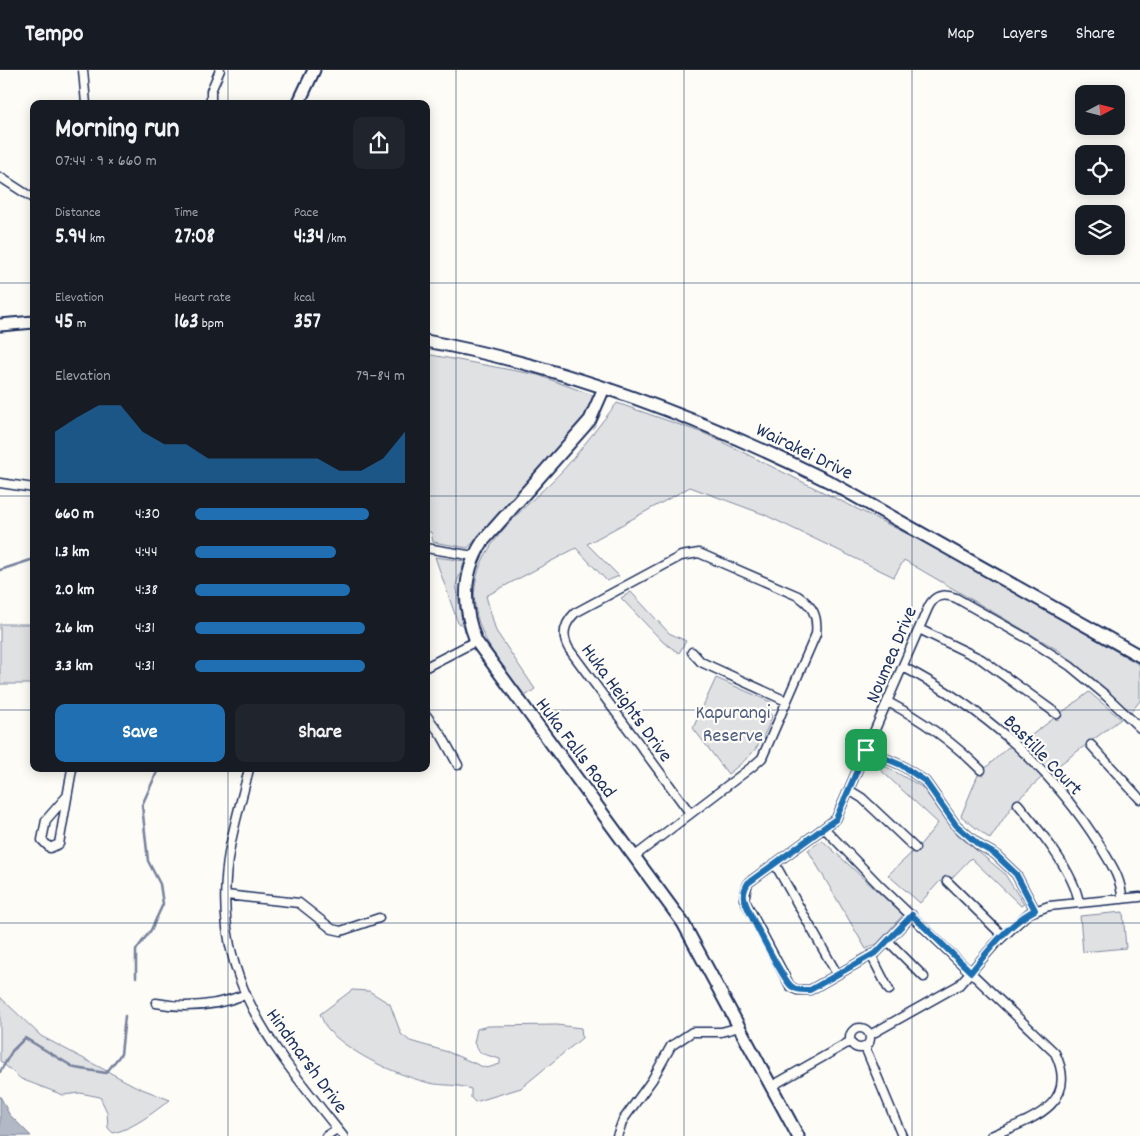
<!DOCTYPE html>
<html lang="en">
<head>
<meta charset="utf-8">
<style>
	body { margin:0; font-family:Dekko,sans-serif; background:#20242c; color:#f1f3f6; height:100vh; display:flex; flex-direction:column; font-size:19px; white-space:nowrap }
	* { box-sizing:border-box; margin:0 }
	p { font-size:16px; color:#9ea1a6 }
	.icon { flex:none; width:28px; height:28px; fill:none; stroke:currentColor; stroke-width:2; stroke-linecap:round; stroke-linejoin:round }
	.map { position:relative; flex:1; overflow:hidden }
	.details { position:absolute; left:30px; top:30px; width:400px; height:672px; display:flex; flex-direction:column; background:#171b24; border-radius:10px; box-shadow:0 2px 12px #0003 }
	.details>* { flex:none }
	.needle { width:32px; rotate:83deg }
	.tools { position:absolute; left:1075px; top:15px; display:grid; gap:10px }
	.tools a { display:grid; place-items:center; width:50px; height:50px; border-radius:10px; background:#171b24; box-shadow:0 2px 12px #0003; font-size:25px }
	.pin { position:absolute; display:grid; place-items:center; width:42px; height:42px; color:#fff; margin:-21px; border-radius:10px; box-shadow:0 2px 8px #0006 }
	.round { display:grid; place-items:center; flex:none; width:52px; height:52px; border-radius:10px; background:#20242c }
	.summary { display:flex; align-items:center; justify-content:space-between; height:85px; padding:0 25px }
	h1 { font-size:28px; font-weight:700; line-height:38px }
	.metrics { display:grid; grid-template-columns:repeat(3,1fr); gap:8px; height:85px; padding:5px 25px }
	.metrics div { display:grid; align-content:center }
	.metrics b { font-size:21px; font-weight:700 }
	.metrics small { font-size:14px; font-weight:400 }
	.metrics p { font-size:14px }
	.chart { height:140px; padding:10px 25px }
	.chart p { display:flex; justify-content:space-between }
	.chart svg { width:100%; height:90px; margin-top:5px; fill:#1f6fb2; opacity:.7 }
	.action { display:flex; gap:10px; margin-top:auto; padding:10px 25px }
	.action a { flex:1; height:58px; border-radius:10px; background:#1f6fb2; color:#fff; font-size:20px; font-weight:700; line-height:58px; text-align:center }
	.action a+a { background:#20242c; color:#f1f3f6 }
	ul { padding:0 25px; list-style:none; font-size:16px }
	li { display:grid; grid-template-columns:80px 60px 1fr; align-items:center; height:38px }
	li i { height:12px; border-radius:6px; background:#1f6fb2 }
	header { display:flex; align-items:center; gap:30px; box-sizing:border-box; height:70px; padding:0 25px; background:#171b24; border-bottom:1px solid #363941 }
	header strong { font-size:24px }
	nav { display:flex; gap:28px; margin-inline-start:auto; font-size:18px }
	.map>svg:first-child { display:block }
</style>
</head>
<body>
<header>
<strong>Tempo</strong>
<nav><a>Map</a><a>Layers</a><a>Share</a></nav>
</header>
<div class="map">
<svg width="1140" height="1066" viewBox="0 0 1140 1066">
	<rect width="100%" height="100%" fill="#fdfcf7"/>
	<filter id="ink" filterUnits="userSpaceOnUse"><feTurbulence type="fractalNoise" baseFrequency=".02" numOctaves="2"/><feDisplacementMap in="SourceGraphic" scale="10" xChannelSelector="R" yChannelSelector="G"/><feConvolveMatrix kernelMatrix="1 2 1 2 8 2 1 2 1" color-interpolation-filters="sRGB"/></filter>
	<g filter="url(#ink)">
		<path fill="#e0e1e3" stroke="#7e88a0" d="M426,284L538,305L595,326L579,356L468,478L433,472L431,462H426Z
			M617,333L706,364L950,485L1140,595V631L1131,642L1058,580L904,490L894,507L763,444L690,417L587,474L619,506L607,511L576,478L486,526L496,561L535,619L524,627C509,604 487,580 479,553C456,484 524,442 565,398C583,377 600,354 617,333Z
			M435,487L465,491L456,515L463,555L458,553Z
			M631,522L669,563L686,571L679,583L663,572L621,528Z
			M0,554H34V614H0Z
			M716,608L771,632L770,643L772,647C760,677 754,684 728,704L693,658Z
			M1089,622L1121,649L1040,709L1014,733L990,769L961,746L978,705L1007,678L1025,670Z
			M878,692L922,717L958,765L1004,803L1024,834L1021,836L971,788L945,815L940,811L920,833L888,805L920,775L938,753L874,694Z
			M822,770L903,845L877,874L866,879L808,780Z
			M1123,842L1126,878L1083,882L1080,846Z
			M352,920L369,921L390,934L401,964L410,971L448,982L481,996L487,998L500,994V989L480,983L474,973L477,959L488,956L557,955L581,958L582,968L521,1018L475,1032L471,1028V1019C458,1014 443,1016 429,1013C395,1004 355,986 329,961C325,957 323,950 320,944Z
			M0,927L41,966L137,1017L170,1030C152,1043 135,1058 113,1063L108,1058L107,1042L100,1027L80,1023L63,1025L21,1009L0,991Z"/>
		<path fill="#b3b8c5" stroke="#76819c" d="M0,1026L9,1044L31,1066H0Z"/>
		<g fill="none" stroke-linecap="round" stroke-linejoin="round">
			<path stroke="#76819c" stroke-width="2.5" d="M0,500L34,489
				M136,907V880L151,860L163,834L160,814L148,791L142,735L158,700
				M0,1002L12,981L25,968L75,998L106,1003L121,984L125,946"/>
			<g stroke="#1b2f5e" stroke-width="11">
				<path id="street" d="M83,0L86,34
					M211,34V21L220,0
					M0,107L34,129
					M0,413L34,418
					M426,478L474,486
					M919,559L981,589L1057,644
					M692,582L701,592L786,631
					M426,597L476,571
					M903,597C982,637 1051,698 1099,774C1109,791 1122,808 1122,829
					M888,632C922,650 953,672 981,700
					M426,645L442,666L458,695
					M1091,675L1140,729
					M866,680L901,695L925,711L956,755L979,775L995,784L1016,804L1035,840
					M249,699C243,725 235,750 230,777C207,904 270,974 343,1066
					M849,720L862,728L915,778
					M67,726L46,750L42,770L50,778L59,774L72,699
					M1018,734C1037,757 1075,803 1079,833
					M824,758L880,816L1055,983C1081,1036 1028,1050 991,1066
					M635,786L753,696L762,688L816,564C818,546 813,536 798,526L699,483L681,486L575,543C564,554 561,565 569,579L690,743
					M775,794L837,904
					M947,811L1003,866
					M226,825L299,833L332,859L341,861L379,848
					M912,845L877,882L810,920H797L790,916L744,829L748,813L836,749L928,538C934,525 943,523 956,528L1030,570L1070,596L1104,624L1140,658
					M888,871L924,907
					M871,885L889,920
					M156,933C186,939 215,936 244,925
					M850 968a10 10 0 1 1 20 0a10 10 0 1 1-20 0Z
					M870,965L959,915L995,874L1029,843L1049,836L1140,827
					M865,977L902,1066
					M772,1016L851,971
					M326,1066L337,1059
					M617,1066L623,1050L652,1010L671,976L692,962H721L740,957"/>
			</g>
			<g stroke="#1b2f5e" stroke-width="15">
				<path id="secondary" d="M298,34L314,0
					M0,255L34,252
					M426,271C566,297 701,348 828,411L1140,586
					M604,318L590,350L483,471C462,503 462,536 476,571L683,853L798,1066"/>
			</g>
			<use href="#street" stroke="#fdfcf7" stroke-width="8"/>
			<use href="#secondary" stroke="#fdfcf7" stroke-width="11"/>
		</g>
	</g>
	<g fill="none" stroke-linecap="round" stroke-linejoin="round" filter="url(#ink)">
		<g stroke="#fff" stroke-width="10">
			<path id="route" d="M866,680L901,695L925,711L956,755L979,775L995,784L1016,804L1035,840C1009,853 989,880 971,902L912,845L877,882L810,920C803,920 797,921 791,916C784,910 746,839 744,828C743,822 745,818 748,813L836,749Z"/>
		</g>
		<use href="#route" stroke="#1f6fb2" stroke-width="6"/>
	</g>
	<path fill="none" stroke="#1b2f5e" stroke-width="1" stroke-opacity="0.55" d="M228,0V34M456,0V1066M684,0V1066M912,0V1066M0,213H34M426,213H1140M0,426H34M426,426H1140M0,640H34M426,640H1140M228,699V1066M0,853H1140"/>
	<g text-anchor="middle" stroke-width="4.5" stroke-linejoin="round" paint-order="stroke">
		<g font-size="20" fill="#1b2f5e" stroke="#fdfcf7">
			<text transform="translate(805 380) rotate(26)" y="7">Wairakei Drive</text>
			<text transform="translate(890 584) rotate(-67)" y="7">Noumea Drive</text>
			<text transform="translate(628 632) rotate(54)" y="7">Huka Heights Drive</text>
			<text transform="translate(577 677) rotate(53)" y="7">Huka Falls Road</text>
			<text transform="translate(1044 684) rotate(46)" y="7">Bastille Court</text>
			<text transform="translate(308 990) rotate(54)" y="7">Hindmarsh Drive</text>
		</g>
		<g font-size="20" fill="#4c5c7f" stroke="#fdfcf7">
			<text x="733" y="648">Kapurangi<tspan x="733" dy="23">Reserve</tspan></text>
		</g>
	</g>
</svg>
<div class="tools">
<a><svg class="needle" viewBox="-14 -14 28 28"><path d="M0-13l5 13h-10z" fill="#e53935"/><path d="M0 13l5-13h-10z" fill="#9ea1a6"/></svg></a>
<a><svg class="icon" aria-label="locate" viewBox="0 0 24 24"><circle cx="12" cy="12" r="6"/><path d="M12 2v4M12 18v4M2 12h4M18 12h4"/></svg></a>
<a><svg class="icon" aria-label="layers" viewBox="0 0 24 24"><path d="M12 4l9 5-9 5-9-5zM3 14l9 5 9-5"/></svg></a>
</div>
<div class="pin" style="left:866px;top:680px;background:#1e9e55"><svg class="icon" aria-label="arrive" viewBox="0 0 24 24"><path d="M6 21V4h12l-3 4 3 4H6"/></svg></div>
<section class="details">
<div class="summary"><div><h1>Morning run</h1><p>07:44 · 9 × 660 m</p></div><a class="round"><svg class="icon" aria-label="share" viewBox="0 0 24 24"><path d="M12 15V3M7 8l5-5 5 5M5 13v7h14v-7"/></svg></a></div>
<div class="metrics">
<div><p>Distance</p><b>5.94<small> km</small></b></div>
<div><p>Time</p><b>27:08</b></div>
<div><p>Pace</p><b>4:34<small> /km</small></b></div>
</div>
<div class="metrics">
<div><p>Elevation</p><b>45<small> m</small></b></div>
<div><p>Heart rate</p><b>163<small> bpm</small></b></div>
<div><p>kcal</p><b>357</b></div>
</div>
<div class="chart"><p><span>Elevation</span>79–84 m</p>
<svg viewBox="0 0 160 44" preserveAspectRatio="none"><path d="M0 44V19L10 12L20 6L30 6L40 19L50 25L60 25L70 32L80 32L90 32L100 32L110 32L120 32L130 38L140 38L150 32L160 19V44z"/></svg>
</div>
<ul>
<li><b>660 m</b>4:30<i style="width:83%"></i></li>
<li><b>1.3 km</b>4:44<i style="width:67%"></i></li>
<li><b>2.0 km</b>4:38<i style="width:74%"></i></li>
<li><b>2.6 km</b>4:31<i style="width:81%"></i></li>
<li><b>3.3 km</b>4:31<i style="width:81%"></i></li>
</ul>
<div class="action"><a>Save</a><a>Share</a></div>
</section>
</div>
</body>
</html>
